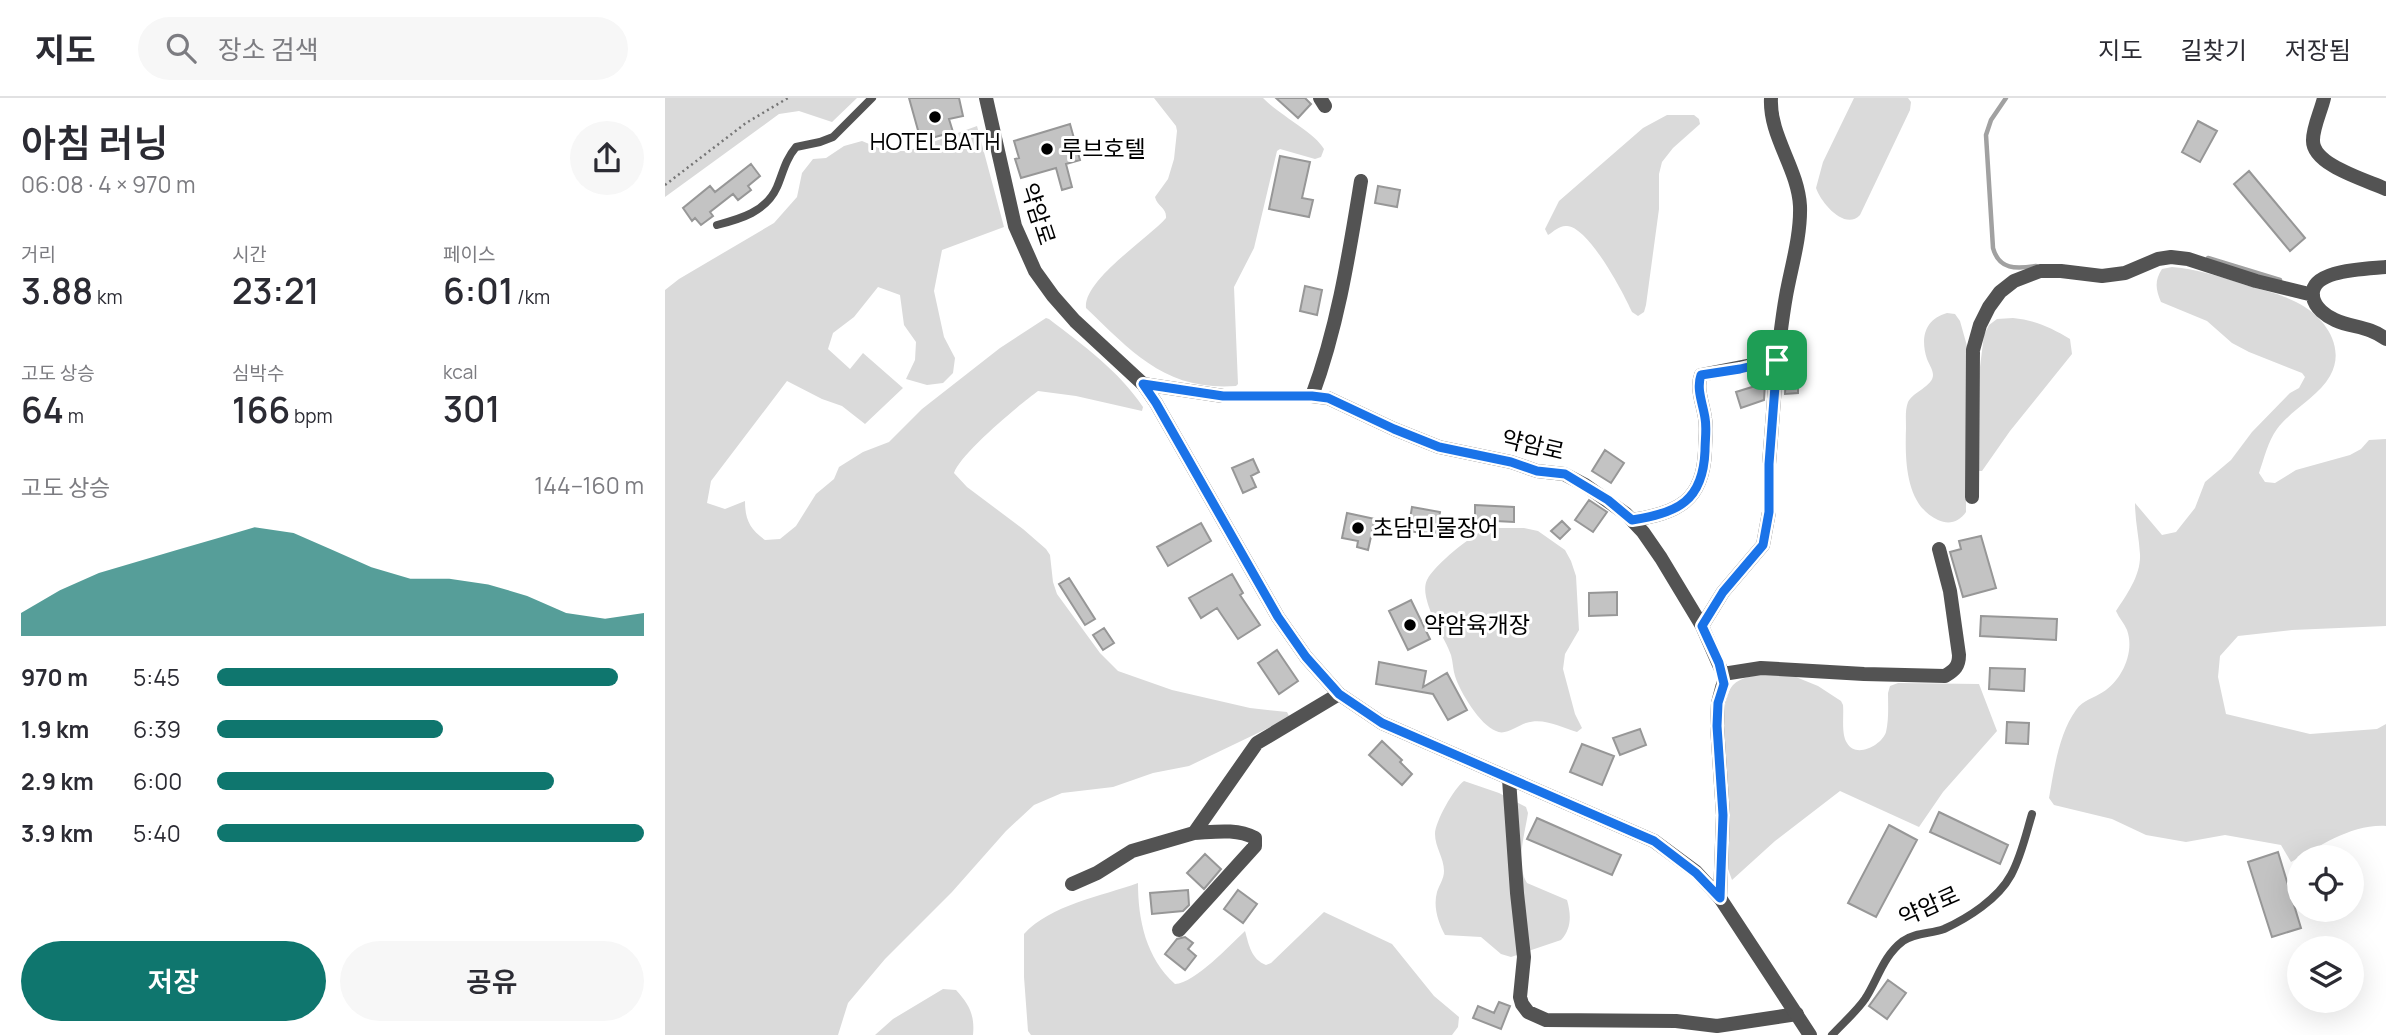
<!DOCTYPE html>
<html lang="ko">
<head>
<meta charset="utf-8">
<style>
	body { margin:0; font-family:Manrope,"Noto Sans KR",sans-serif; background:#f7f7f7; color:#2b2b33; height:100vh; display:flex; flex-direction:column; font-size:26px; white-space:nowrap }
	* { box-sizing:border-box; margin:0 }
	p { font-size:23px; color:#7c7c81 }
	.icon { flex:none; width:38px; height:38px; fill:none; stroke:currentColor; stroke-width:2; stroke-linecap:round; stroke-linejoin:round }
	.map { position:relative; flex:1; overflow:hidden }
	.panel { display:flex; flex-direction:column; background:#fff; width:665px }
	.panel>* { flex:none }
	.controls { position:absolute; left:1622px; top:747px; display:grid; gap:14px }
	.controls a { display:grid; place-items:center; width:77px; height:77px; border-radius:50%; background:#fff; box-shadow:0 7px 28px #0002; font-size:35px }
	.pin { position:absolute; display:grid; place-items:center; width:60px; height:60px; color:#fff; margin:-30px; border-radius:14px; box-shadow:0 4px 10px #0006 }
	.round { display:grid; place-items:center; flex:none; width:74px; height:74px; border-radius:37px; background:#f7f7f7 }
	.headline { display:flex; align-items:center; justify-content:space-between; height:119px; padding:0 21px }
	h1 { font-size:38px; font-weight:600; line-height:52px }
	.figures { display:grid; grid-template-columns:repeat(3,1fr); gap:10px; height:119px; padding:7px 21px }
	.figures div { display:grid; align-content:center }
	.figures b { font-size:35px; font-weight:600 }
	.figures small { font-size:19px; font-weight:400 }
	.figures p { font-size:19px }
	.chart { height:196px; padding:14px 21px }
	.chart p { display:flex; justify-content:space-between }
	.chart svg { width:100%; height:126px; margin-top:7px; fill:#0f766e; opacity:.7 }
	.action { display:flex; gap:14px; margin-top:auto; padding:14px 21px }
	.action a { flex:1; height:80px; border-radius:42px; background:#0f766e; color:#fff; font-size:28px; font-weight:600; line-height:80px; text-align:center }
	.action a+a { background:#f7f7f7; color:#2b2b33 }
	ul { padding:0 21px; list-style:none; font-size:23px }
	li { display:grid; grid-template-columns:112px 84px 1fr; align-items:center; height:52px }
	li i { height:18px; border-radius:9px; background:#0f766e }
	header { display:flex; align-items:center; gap:42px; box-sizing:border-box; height:98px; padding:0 35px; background:#fff; border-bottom:2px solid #e1e1e2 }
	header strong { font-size:33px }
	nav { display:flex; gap:38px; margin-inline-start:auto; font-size:24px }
	.search { width:490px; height:63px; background:#f7f7f7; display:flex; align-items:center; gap:18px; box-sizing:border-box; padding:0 24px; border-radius:38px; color:#7c7c81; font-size:26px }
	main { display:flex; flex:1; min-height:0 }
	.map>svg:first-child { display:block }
</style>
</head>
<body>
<header>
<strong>지도</strong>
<div class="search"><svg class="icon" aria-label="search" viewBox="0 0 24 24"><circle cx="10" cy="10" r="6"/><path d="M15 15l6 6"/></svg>장소 검색</div>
<nav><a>지도</a><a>길찾기</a><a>저장됨</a></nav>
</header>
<main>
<section class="panel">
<div class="headline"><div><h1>아침 러닝</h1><p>06:08 · 4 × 970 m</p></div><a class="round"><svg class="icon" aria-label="share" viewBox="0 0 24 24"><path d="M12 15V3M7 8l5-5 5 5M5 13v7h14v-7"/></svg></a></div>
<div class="figures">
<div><p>거리</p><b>3.88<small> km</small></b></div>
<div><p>시간</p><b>23:21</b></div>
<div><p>페이스</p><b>6:01<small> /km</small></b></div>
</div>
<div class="figures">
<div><p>고도 상승</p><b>64<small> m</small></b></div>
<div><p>심박수</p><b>166<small> bpm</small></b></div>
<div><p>kcal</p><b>301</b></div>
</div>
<div class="chart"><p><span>고도 상승</span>144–160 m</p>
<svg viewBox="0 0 160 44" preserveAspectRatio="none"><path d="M0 44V36L10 28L20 22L30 18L40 14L50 10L60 6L70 8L80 14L90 20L100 24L110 24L120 26L130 30L140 36L150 38L160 36V44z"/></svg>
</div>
<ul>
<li><b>970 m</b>5:45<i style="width:94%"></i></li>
<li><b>1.9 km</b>6:39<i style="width:53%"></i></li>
<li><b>2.9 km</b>6:00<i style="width:79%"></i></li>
<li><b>3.9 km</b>5:40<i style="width:100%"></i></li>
</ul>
<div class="action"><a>저장</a><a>공유</a></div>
</section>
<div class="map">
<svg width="1721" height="937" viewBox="0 0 1721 937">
	<rect width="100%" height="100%" fill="#fff"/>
	<path fill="#dadada" d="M0,0H192L167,24L134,13L114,16L0,99Z
		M489,0H598C614,17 649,34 659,51L656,59L650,61L615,51L612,53L589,150L569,189L573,286L571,288C501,293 468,255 421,210C418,182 484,140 501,120C502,110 492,108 490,99L503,81L509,61L512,33L511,28Z
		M1189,0H1243L1246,4L1245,12L1195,117C1180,133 1156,105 1151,90L1158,64Z
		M1002,17H1029L1034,21L1035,26L1008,50L997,64L994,76V111L981,207L979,214L973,218L967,214C959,196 924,129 902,128C895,127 889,133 883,137L880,131L894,103L978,30Z
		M312,28L339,129L277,152L269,193L279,239L290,260L288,275L278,285L262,287L241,281L250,262L251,244L239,227L235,197L213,189L189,219L168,235L163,251L185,271L198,255L238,290L200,326L177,308L157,301L122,283L46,383L42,405L60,411L80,403C80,422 85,431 100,442L115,441L131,428L151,396L169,381L174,369L198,354L224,344L257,311L335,250L381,220L384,221C418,247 454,273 478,309L477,313L411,298L373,293C355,306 295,356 289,375L302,389L358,431L381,451L385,457L388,484L392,496L435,555L453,573L507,592L585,610L622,614L624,618L622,621L524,668L488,675L448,689L397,695L369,707L341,733L287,794L220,861L183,905L173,937H0V192L14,181L109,125L132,99L137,75L148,61L161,60L179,48L197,43L221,53H243Z
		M1507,169C1532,171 1557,179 1580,187C1597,192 1616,196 1631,204C1658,217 1682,248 1665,278C1653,299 1627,311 1612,331C1603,343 1599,361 1594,375L1600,384L1610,385L1631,372L1685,357L1696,351L1704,342L1721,341V528L1627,532L1573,538L1555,558L1553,579L1561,616L1645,636L1712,631L1721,626V728C1686,726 1656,748 1626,764L1616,747L1560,737L1521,744L1481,737L1447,721L1389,707L1384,700C1389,672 1394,635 1411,612C1418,602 1429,600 1438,594C1457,582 1470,554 1462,532C1459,525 1454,520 1451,513C1462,496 1476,477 1475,456C1474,439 1470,423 1470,405L1497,437L1511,434L1530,410L1540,384L1566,362L1587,334L1625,295L1634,290L1640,279L1637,275L1584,254L1567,245L1542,223L1496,204C1491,192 1489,183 1497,171Z
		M1282,215L1290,216L1295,223L1302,248L1301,414C1294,424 1284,427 1273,422C1240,407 1240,361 1241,330C1241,321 1240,312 1243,304C1248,294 1268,288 1268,277C1268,272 1264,266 1262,261C1255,240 1260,221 1282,215Z
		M1348,220C1370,222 1387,230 1405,241L1407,256L1345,333L1317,373H1314V277L1319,237L1324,227L1332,221Z
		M822,430H859L873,433L900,452L906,463L911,478L914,532L900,556L898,571L910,616L917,630L912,634C896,629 878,619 861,625C852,628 840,638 831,633C815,627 795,594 790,578C788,572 788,564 786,557C780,539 753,501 762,482C770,466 806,438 822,430Z
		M1098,576L1126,577L1153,588L1176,603L1178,607C1179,618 1176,636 1182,645C1191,661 1217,647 1221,634C1224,621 1223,607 1223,595L1225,588L1233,585L1314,586L1332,633L1278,694L1254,729L1175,693L1110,743L1067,782L1063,771C1062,736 1047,610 1068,587C1076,579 1088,578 1098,576Z
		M799,683L834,695L861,709L863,715C860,735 850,767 862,785L902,802C906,816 907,830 896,842L846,859L836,856L816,839L780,837C773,824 768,809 772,794C774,787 779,781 779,773C779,760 770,749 770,736C770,724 789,690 799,683Z
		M473,785C473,822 481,860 510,886C530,885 565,847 580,833C584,847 586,861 601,867L606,865L659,814L727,846L769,898L794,919L793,929L787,937H366L363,933L359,879V836C385,807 437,798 473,785Z
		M278,891L291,892C304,906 310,917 308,937H210L228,921Z"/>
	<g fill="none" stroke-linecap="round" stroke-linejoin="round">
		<path stroke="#a1a1a1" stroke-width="4.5" d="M1341,0L1326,22L1321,37L1328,150C1334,172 1351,171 1371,168
			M1543,160L1615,182"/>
	</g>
	<path fill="#c3c3c3" stroke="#979797" stroke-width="2" d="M244,0H294L298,18L284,21L288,34L256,43Z
		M611,0H640L646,6L633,20Z
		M1533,23L1552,33L1535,64L1517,54Z
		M405,26L415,62L401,66L407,89L397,92L391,70L356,80L350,61L354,60L349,43Z
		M615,58L645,64L637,100L648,102L644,119L604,111Z
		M86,66L95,78L83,88L86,92L73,102L68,96L45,114L48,118L36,127L30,120L27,123L18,110L45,88L50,94Z
		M1584,73L1640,140L1625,153L1569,86Z
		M713,88L735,92L732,109L710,105Z
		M640,188L657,192L652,217L635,213Z
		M1121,277H1133V295L1120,296Z
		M1100,285L1099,302L1076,310L1071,294Z
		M940,352L959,365L946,385L927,373Z
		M588,361L594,374L586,378L591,389L578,395L567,370Z
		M924,402L942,414L928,434L910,422Z
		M810,407L849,409V424L810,422Z
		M747,409L775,414L771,437L743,433Z
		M682,415L710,421L703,452L692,449L693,443L677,440Z
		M897,423L905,431L895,441L886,433Z
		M536,425L546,443L503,468L492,449Z
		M1316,438L1331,490L1298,499L1285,454L1296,451L1294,443Z
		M567,476L578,495L575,497L595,527L573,541L552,510L536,520L524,500Z
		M404,480L430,521L420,527L394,486Z
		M952,494V517L924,518V495Z
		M746,502L765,541L743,552L724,513Z
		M1316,518L1392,521L1391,542L1315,538Z
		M439,530L449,545L438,552L428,537Z
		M612,552L633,583L614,596L593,565Z
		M714,564L761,573L758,589L782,575L802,612L783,622L768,596L711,586Z
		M1325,570L1360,571L1359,593L1324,591Z
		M1342,624L1364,625L1363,646L1341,645Z
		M975,631L981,647L955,657L948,640Z
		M717,643L737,662L735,664L747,676L737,687L704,657Z
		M917,646L949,658L937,687L905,674Z
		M1274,714L1343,747L1335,766L1265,734Z
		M872,720L956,757L947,777L862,741Z
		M1224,727L1252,742L1211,819L1183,805Z
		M1613,754L1636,830L1607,839L1583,764Z
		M540,756L556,771L539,791L522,775Z
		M523,792L524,807L518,813L487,816L485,795Z
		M573,792L592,806L578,825L559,811Z
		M520,839L528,845L523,851L531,858L520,872L500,856L512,841Z
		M1223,882L1241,895L1222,921L1204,908Z
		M834,904L845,908L836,931L808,920L813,908L829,915Z"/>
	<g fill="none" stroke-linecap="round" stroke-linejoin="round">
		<path stroke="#757575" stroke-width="2.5" stroke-dasharray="2 3.5" stroke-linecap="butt" d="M0,87L81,25L123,0"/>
		<path stroke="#535353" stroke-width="8" d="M52,127C75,121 101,114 112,89C118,75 120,62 131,49L155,44L168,39L207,0
			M1167,937C1178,925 1191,914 1200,901C1213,881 1218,858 1238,843C1251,834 1266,836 1279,831C1303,820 1333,801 1346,777C1356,759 1361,736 1367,716"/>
		<path stroke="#535353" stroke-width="14" d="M655,0L660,8
			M1659,0C1656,13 1648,29 1648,42C1647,67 1701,82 1721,91
			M1721,169C1702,171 1643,171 1648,199C1650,210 1661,218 1670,222C1688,230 1704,228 1721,241
			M478,286L558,298H647L663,300L729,331L774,349L846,364L872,373L899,376L920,387L961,416L978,434L996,460L1037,528L1058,576V586L1053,605L1052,628L1058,717L1055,800
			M647,298C673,228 684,156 696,83
			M1307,399L1308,252L1315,227L1324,209L1335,194L1349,183L1375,173H1396L1437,178L1460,175L1493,161L1506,159L1523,161L1591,183L1648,197
			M967,422C1013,415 1038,403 1040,353C1040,342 1042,330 1040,320C1038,306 1031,291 1036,277L1112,262C1115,241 1117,220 1121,198C1126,170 1136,138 1135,108C1133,70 1104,38 1106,0
			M1037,528L1058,494L1098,447L1104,414V366L1112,262
			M1058,576L1096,570L1199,576L1280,578C1290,572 1294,568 1294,557L1285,493L1274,451
			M844,681L852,795L859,859L855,899L857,906L863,914L881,922L1011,923L1052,928L1132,916
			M407,786L432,775L467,753L529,735
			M514,832L590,748V740C571,730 549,734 529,735L592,645L674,596"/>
		<path stroke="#535353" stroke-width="14" d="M321,0L350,128L370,173L388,198L410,223L478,286L491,305L613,519L641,559L674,596L717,625L989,743L1031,774L1055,800L1145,937"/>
	</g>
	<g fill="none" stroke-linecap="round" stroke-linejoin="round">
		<g stroke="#fff" stroke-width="14">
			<path id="route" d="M1112,262L1104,366V414L1098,447L1058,494L1037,528L1054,565L1059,586L1053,605L1052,628L1058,717L1055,800L1031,775L989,743L717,625L674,596L641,559L613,519L491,305L478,286L558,298H647L663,300L729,331L774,349L846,364L872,373L900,376L943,402L967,422C1013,415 1038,403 1040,353C1040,342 1042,330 1040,320C1038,306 1031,291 1036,277L1075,271Z"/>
		</g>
		<use href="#route" stroke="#1a73e8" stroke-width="9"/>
	</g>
	<g fill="#000" stroke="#fff" stroke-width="2.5">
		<circle cx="270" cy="19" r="7"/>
		<circle cx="382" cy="51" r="7"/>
		<circle cx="693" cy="430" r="7"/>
		<circle cx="745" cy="527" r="7"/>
	</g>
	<g text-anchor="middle" stroke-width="6" stroke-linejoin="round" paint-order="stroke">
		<g font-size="23" fill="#000" stroke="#fff" text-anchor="start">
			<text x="270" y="52" text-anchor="middle">HOTEL BATH</text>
			<text x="396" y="59">루브호텔</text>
			<text x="707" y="438">초담민물장어</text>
			<text x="759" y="535">약암육개장</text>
		</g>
		<g font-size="23" fill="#000" stroke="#fff">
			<text transform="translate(373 116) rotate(72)" y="8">약암로</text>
			<text transform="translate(868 347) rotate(13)" y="8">약암로</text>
			<text transform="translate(1264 808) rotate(-24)" y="8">약암로</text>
		</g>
	</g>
</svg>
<div class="controls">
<a><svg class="icon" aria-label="locate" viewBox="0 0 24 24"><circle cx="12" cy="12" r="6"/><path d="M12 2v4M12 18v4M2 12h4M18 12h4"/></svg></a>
<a><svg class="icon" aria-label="layers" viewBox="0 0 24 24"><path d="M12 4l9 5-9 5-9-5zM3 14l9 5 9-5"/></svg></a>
</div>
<div class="pin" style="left:1112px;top:262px;background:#1e9e55"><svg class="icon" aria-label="arrive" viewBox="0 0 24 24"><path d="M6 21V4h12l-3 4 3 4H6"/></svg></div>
</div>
</main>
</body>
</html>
